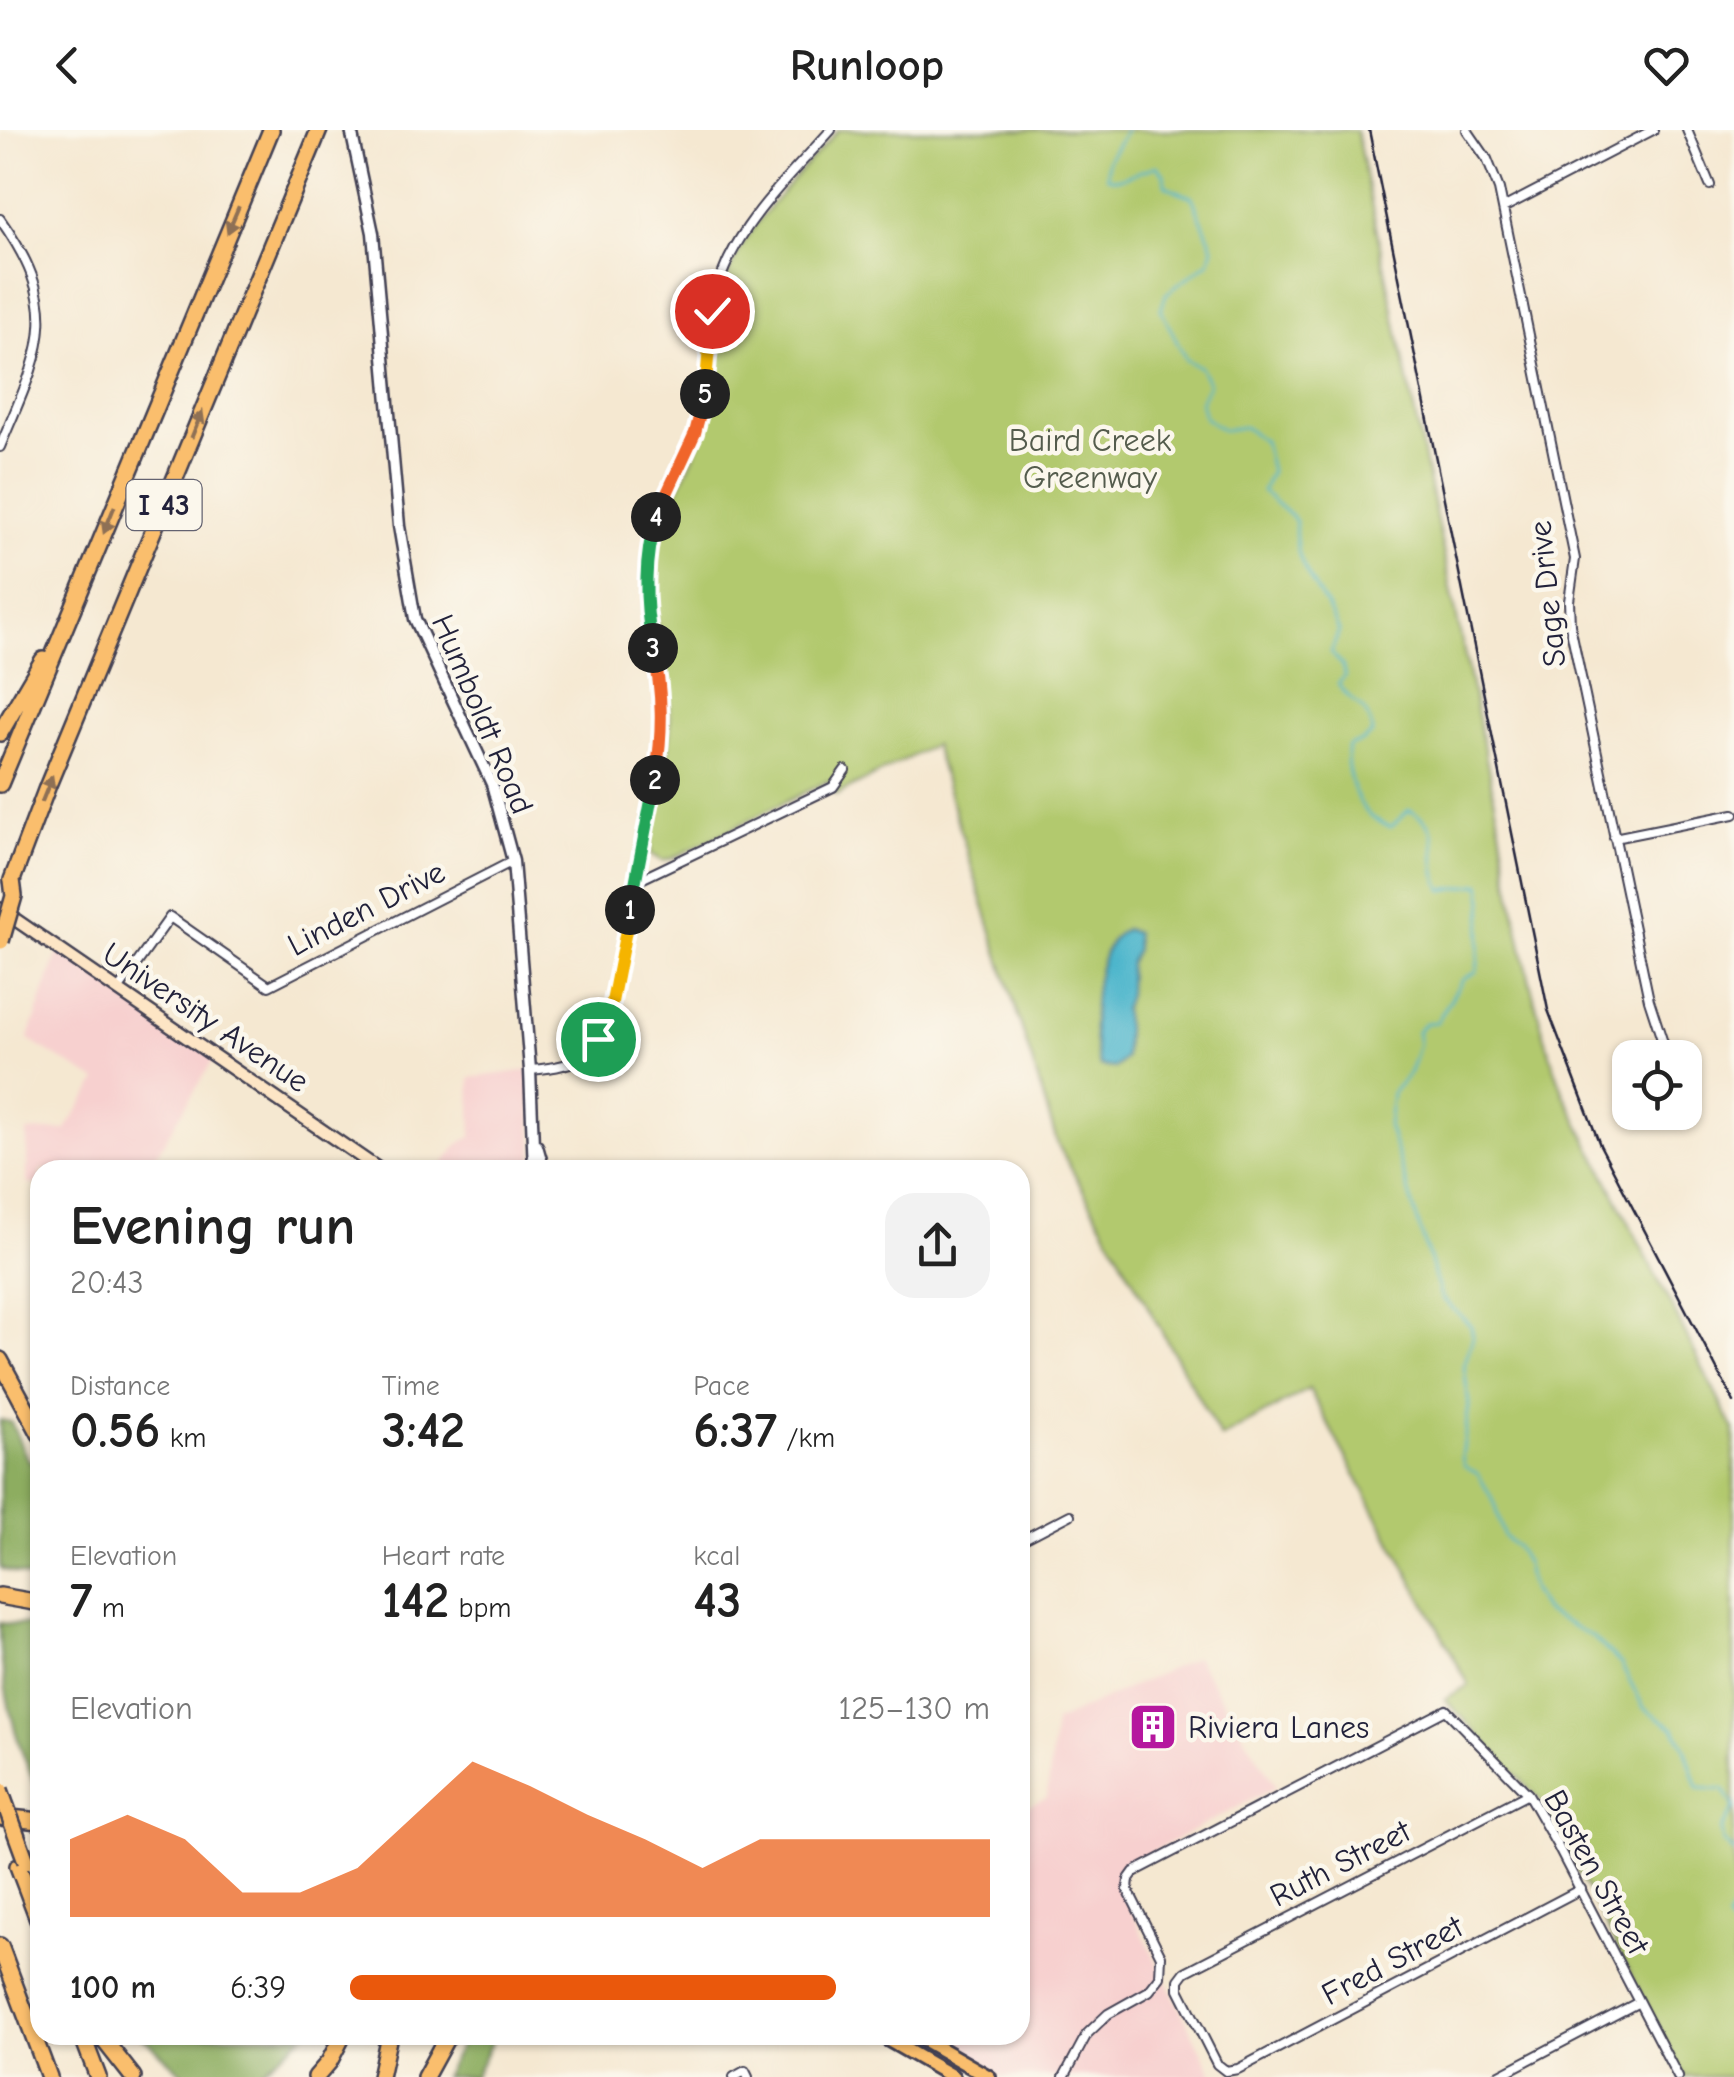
<!DOCTYPE html>
<html lang="en">
<head>
<meta charset="utf-8">
<style>
	body { margin:0; font-family:"Comic Neue",sans-serif; background:#f2f2f2; color:#222; height:100vh; display:flex; flex-direction:column; font-size:38px; white-space:nowrap }
	* { box-sizing:border-box; margin:0 }
	p { font-size:32px; color:#767676 }
	.icon { flex:none; width:55px; height:55px; fill:none; stroke:currentColor; stroke-width:2; stroke-linecap:round; stroke-linejoin:round }
	.map { position:relative; flex:1; overflow:hidden }
	.panel { position:absolute; left:30px; top:1030px; width:1000px; height:885px; display:flex; flex-direction:column; background:#fff; border-radius:30px; box-shadow:0 2px 8px #0004 }
	.panel>* { flex:none }
	.controls { position:absolute; left:1612px; top:910px; display:grid; gap:20px }
	.controls a { display:grid; place-items:center; width:90px; height:90px; border-radius:20px; background:#fff; box-shadow:0 2px 8px #0004; font-size:50px }
	.pin { position:absolute; display:grid; place-items:center; width:85px; height:85px; color:#fff; margin:-42px; border:5px solid #fff; border-radius:50%; box-shadow:0 2px 10px #0007 }
	.km { position:absolute; width:50px; height:50px; margin:-25px; border-radius:50%; background:#222; color:#fff; font-size:28px; line-height:50px; text-align:center }
	.round { display:grid; place-items:center; flex:none; width:105px; height:105px; border-radius:30px; background:#f2f2f2 }
	.head { display:flex; align-items:center; justify-content:space-between; height:170px; padding:0 40px }
	h1 { font-size:55px; font-weight:600; line-height:75px }
	.stats { display:grid; grid-template-columns:repeat(3,1fr); gap:15px; height:170px; padding:10px 40px }
	.stats div { display:grid; align-content:center }
	.stats b { font-size:50px; font-weight:600 }
	.stats small { font-size:28px; font-weight:400 }
	.stats p { font-size:28px }
	.chart { height:280px; padding:20px 40px }
	.chart p { display:flex; justify-content:space-between }
	.chart svg { width:100%; height:180px; margin-top:10px; fill:#ea580c; opacity:.7 }
	ul { padding:0 40px; list-style:none; font-size:32px }
	li { display:grid; grid-template-columns:160px 120px 1fr; align-items:center; height:75px }
	li i { height:25px; border-radius:12px; background:#ea580c }
	header { display:flex; justify-content:space-between; align-items:center; height:130px; padding:0 40px; background:#fff; font-size:45px; font-weight:600 }
	.map>svg:first-child { display:block }
</style>
</head>
<body>
<header><svg class="icon" aria-label="back" viewBox="0 0 24 24"><path d="M15 5l-7 7 7 7"/></svg>Runloop<svg class="icon" aria-label="heart" viewBox="0 0 24 24"><path d="M12 20l-8-8c-3-5 5-10 8-4 3-6 11-1 8 4z"/></svg></header>
<div class="map">
<svg width="1734" height="1947" viewBox="0 0 1734 1947">
	<rect width="100%" height="100%" fill="#fbf7ec"/>
	<filter id="ink" filterUnits="userSpaceOnUse"><feTurbulence type="fractalNoise" baseFrequency=".01" numOctaves="2"/><feDisplacementMap in="SourceGraphic" scale="20" xChannelSelector="R" yChannelSelector="G"/><feConvolveMatrix kernelMatrix="1 2 1 2 8 2 1 2 1" color-interpolation-filters="sRGB"/></filter>
	<filter id="wash" filterUnits="userSpaceOnUse"><feTurbulence type="fractalNoise" baseFrequency=".0048" numOctaves="4" result="noise"/><feDisplacementMap in="SourceGraphic" scale="40" xChannelSelector="R" yChannelSelector="G"/><feGaussianBlur stdDeviation="2.25" result="paint"/><feColorMatrix in="noise" values="0 0 0 0 0 0 0 0 0 0 0 0 0 0 0 0 0 1.4 0 .05"/><feComposite in="paint" operator="in"/></filter>
	<g filter="url(#wash)">
		<rect width="100%" height="100%" fill="#f5e8d1"/>
		<path fill="#f7d0cf" d="M59,820L215,927L147,1040H40V1055L27,1054V1002L65,1000L98,951L28,910Z
			M530,940L534,1040H439L459,1014L472,1006L470,948Z
			M1196,1527L1276,1657L1133,1732L1124,1743L1120,1758L1214,1947H1003L937,1905H1020V1679L1047,1667L1055,1592Z"/>
		<path fill="#b2c96e" stroke="#6a7654" stroke-width="2.5" d="M838,0H1356L1498,686C1514,781 1530,874 1564,964L1734,1300V1947H1685L1540,1670L1445,1569L1469,1555L1309,1259L1221,1308L1058,1015L934,615L836,665L828,651L671,729L663,731L651,724C644,694 669,632 670,596C672,545 651,496 653,445C655,388 686,353 703,302C719,256 710,211 721,166C738,99 794,51 838,0Z"/>
		<path fill="#8dad61" stroke="#58684e" stroke-width="2.5" d="M0,1290L11,1292L26,1326L40,1343V1451L2,1439L0,1435Z
			M0,1493L29,1495L40,1501V1663C13,1612 0,1550 0,1493Z
			M140,1905H304L255,1947H187Z
			M466,1905H495L474,1947H443Z"/>
		<path fill="#4eb6cc" stroke="#386c84" stroke-width="2.5" d="M1125,799L1135,803L1136,819L1129,833L1128,865L1123,880L1126,897L1125,928L1115,938L1100,936C1088,904 1091,815 1125,799Z"/>
		<g fill="none" stroke-linecap="round" stroke-linejoin="round">
			<path stroke="#4eb6cc" stroke-width="2.5" d="M1126,0L1108,30L1107,47L1117,49L1157,36L1164,44L1166,56L1192,67L1213,117L1209,132L1166,164L1161,180L1186,230L1200,237L1209,254L1200,272L1205,288L1223,300L1244,297L1264,311L1271,341L1262,361L1296,391C1291,439 1323,460 1339,501L1331,523L1342,535L1345,546L1338,554C1351,575 1370,574 1372,604L1361,612L1348,616C1344,636 1354,669 1369,685C1374,690 1385,694 1391,697L1409,680C1451,699 1423,728 1443,760L1481,754L1484,770L1477,841L1462,850L1437,892L1425,893L1417,901L1419,914L1410,942L1392,963L1388,995L1441,1167L1471,1196L1473,1207L1464,1236L1469,1275L1462,1327L1464,1336L1478,1344L1493,1370L1504,1407L1516,1416L1526,1434L1531,1459L1544,1481L1593,1507L1621,1534L1644,1578L1674,1598L1684,1615L1698,1658L1724,1660L1734,1678
				M1733,1679L1721,1700L1723,1711L1734,1722
				M1734,1776L1727,1790L1734,1804"/>
		</g>
	</g>
	<g filter="url(#ink)">
		<g fill="none" stroke-linecap="round" stroke-linejoin="round">
			<g stroke="#424052" stroke-width="12">
				<path id="minor" d="M1467,0L1487,29L1499,59L1575,429L1569,471L1570,495L1649,870L1668,928
					M1687,0L1710,55
					M1503,78L1653,0
					M0,89C66,182 40,221 0,317
					M1614,708L1734,684
					M635,752L833,657L845,640
					M118,860L170,787L269,856L513,731
					M530,940C584,936 596,924 612,873L663,595C662,544 643,495 646,444C650,380 682,345 701,287C712,253 706,217 712,182C723,107 783,54 831,0
					M1020,1411L1070,1385
					M1528,1664L1185,1842L1179,1850V1859L1217,1934L1226,1941L1238,1939L1581,1759
					M734,1947L745,1941L748,1947
					M1064,1947L1087,1904L1108,1884L1149,1861L1160,1847L1161,1826L1128,1760L1129,1749L1134,1742L1446,1580L1528,1664L1556,1713L1678,1947
					M1496,1947L1639,1872"/>
			</g>
			<g stroke="#424052" stroke-width="15">
				<path id="tertiary" d="M351,0L373,103L399,396L415,489L492,654L513,731L530,940L534,1040
					M537,1016L544,1040"/>
			</g>
			<g stroke="#424052" stroke-width="16">
				<path id="secondary" d="M0,779L380,1040"/>
			</g>
			<g stroke="#424052" stroke-width="18">
				<path id="primary" d="M880,1905L953,1947
					M916,1905L989,1947"/>
			</g>
			<g stroke="#424052" stroke-width="20">
				<path id="motorway" d="M0,603L43,530
					M0,654L271,0
					M12,750L48,655L319,0
					M0,1230L40,1304
					M0,1466L40,1473
					M0,1687L40,1691
					M18,1736L40,1794
					M0,1816L49,1947
					M82,1905L98,1947
					M100,1905L133,1947
					M316,1947L329,1932L343,1905
					M380,1947L389,1905
					M425,1947L448,1905"/>
			</g>
			<use href="#minor" stroke="#fff" stroke-width="8"/>
			<use href="#tertiary" stroke="#fff" stroke-width="10"/>
			<use href="#secondary" stroke="#fde5c5" stroke-width="11"/>
			<use href="#primary" stroke="#fabe6d" stroke-width="12"/>
			<use href="#motorway" stroke="#fabe6d" stroke-width="15"/>
			<path stroke="#22223b" stroke-width="2.5" d="M1369,0L1548,880L1600,1015L1734,1272"/>
			<g stroke="#424052" stroke-width="20" stroke-linecap="butt">
				<path id="motorway-bridge" d="M1,811L14,766L12,750
					M0,1660L26,1731"/>
			</g>
			<use href="#motorway-bridge" stroke="#fabe6d" stroke-width="15"/>
		</g>
		<defs><path id="oneway-solid" d="M-6-.8H1V-3.2L6.5 0L1 3.2V.8H-6Z" transform="scale(2.5)"/></defs>
		<g fill="#8e7054">
			<use href="#oneway-solid" transform="translate(233 90) rotate(113)"/>
			<use href="#oneway-solid" transform="translate(197 294) rotate(-68)"/>
			<use href="#oneway-solid" transform="translate(109 390) rotate(112)"/>
			<use href="#oneway-solid" transform="translate(47 659) rotate(-68)"/>
		</g>
	</g>
	<g fill="none" stroke-linecap="round" stroke-linejoin="round" filter="url(#ink)">
		<g stroke="#fff" stroke-width="20">
			<path id="split-1" d="M598,909L612,872L630,780"/>
		</g>
		<g stroke="#fff" stroke-width="20">
			<path id="split-2" d="M630,780L655,650"/>
		</g>
		<g stroke="#fff" stroke-width="20">
			<path id="split-3" d="M653,518C663,564 663,604 655,650"/>
		</g>
		<g stroke="#fff" stroke-width="20">
			<path id="split-4" d="M653,518C644,474 643,431 656,387"/>
		</g>
		<g stroke="#fff" stroke-width="20">
			<path id="split-5" d="M656,387L695,303L705,264"/>
		</g>
		<g stroke="#fff" stroke-width="20">
			<path id="split-6" d="M705,264L712,181"/>
		</g>
		<use href="#split-1" stroke="#f5b400" stroke-width="12"/>
		<use href="#split-2" stroke="#22a559" stroke-width="12"/>
		<use href="#split-3" stroke="#f0652b" stroke-width="12"/>
		<use href="#split-4" stroke="#22a559" stroke-width="12"/>
		<use href="#split-5" stroke="#f0652b" stroke-width="12"/>
		<use href="#split-6" stroke="#f5b400" stroke-width="12"/>
	</g>
	<defs>
		<g id="building-square" transform="scale(2.5)"><rect x="-9" y="-9" width="18" height="18" rx="4" fill="#b5179e" stroke="#fbf7ec"/><path d="M-4-6H4V6H1V3H-1V6H-4ZM-2.5-4.3h1.7v1.8h-1.7ZM.8-4.3h1.7v1.8H.8ZM-2.5-1h1.7V.8h-1.7ZM.8-1h1.7V.8H.8Z" fill="#fff"/></g>
	</defs>
	<g fill-rule="evenodd">
		<use href="#building-square" x="1153" y="1597"/>
	</g>
	<g text-anchor="middle" stroke-width="9" stroke-linejoin="round" paint-order="stroke">
		<rect fill="#fbf7ec" stroke="#636270" stroke-width="2.5" x="126.5" y="350" width="75" height="50" rx="8"/>
		<g font-size="30" font-weight="bold" fill="#22223b">
			<text x="164" y="385">I 43</text>
		</g>
		<g font-size="32" fill="#545c4d" stroke="#fbf7ec">
			<text x="1090" y="321">Baird Creek<tspan x="1090" dy="37">Greenway</tspan></text>
		</g>
		<g font-size="32" fill="#22223b" stroke="#fbf7ec">
			<text transform="translate(1547 464) rotate(-96)" y="11">Sage Drive</text>
			<text transform="translate(483 584) rotate(67)" y="11">Humboldt Road</text>
			<text transform="translate(366 778) rotate(-27)" y="11">Linden Drive</text>
			<text transform="translate(206 887) rotate(34)" y="11">University Avenue</text>
			<text transform="translate(1340 1733) rotate(-27)" y="11">Ruth Street</text>
			<text transform="translate(1597 1742) rotate(61)" y="11">Basten Street</text>
			<text transform="translate(1392 1830) rotate(-28)" y="11">Fred Street</text>
		</g>
		<g font-size="32" fill="#22223b" stroke="#fbf7ec" text-anchor="start">
			<text x="1188" y="1608">Riviera Lanes</text>
		</g>
	</g>
</svg>
<div class="controls">
<a><svg class="icon" aria-label="locate" viewBox="0 0 24 24"><circle cx="12" cy="12" r="6"/><path d="M12 2v4M12 18v4M2 12h4M18 12h4"/></svg></a>
</div>
<div class="pin" style="left:598px;top:909px;background:#1e9e55"><svg class="icon" aria-label="arrive" viewBox="0 0 24 24"><path d="M6 21V4h12l-3 4 3 4H6"/></svg></div>
<div class="pin" style="left:712px;top:181px;background:#d93025"><svg class="icon" aria-label="check" viewBox="0 0 24 24"><path d="M5 12l5 5 9-10"/></svg></div>
<b class="km" style="left:630px;top:780px">1</b>
<b class="km" style="left:655px;top:650px">2</b>
<b class="km" style="left:653px;top:518px">3</b>
<b class="km" style="left:656px;top:387px">4</b>
<b class="km" style="left:705px;top:264px">5</b>
<section class="panel">
<div class="head"><div><h1>Evening run</h1><p>20:43</p></div><a class="round"><svg class="icon" aria-label="share" viewBox="0 0 24 24"><path d="M12 15V3M7 8l5-5 5 5M5 13v7h14v-7"/></svg></a></div>
<div class="stats">
<div><p>Distance</p><b>0.56<small> km</small></b></div>
<div><p>Time</p><b>3:42</b></div>
<div><p>Pace</p><b>6:37<small> /km</small></b></div>
</div>
<div class="stats">
<div><p>Elevation</p><b>7<small> m</small></b></div>
<div><p>Heart rate</p><b>142<small> bpm</small></b></div>
<div><p>kcal</p><b>43</b></div>
</div>
<div class="chart"><p><span>Elevation</span>125–130 m</p>
<svg viewBox="0 0 160 44" preserveAspectRatio="none"><path d="M0 44V25L10 19L20 25L30 38L40 38L50 32L60 19L70 6L80 12L90 19L100 25L110 32L120 25L130 25L140 25L150 25L160 25V44z"/></svg>
</div>
<ul>
<li><b>100 m</b>6:39<i style="width:76%"></i></li>
</ul>
</section>
</div>
</body>
</html>
